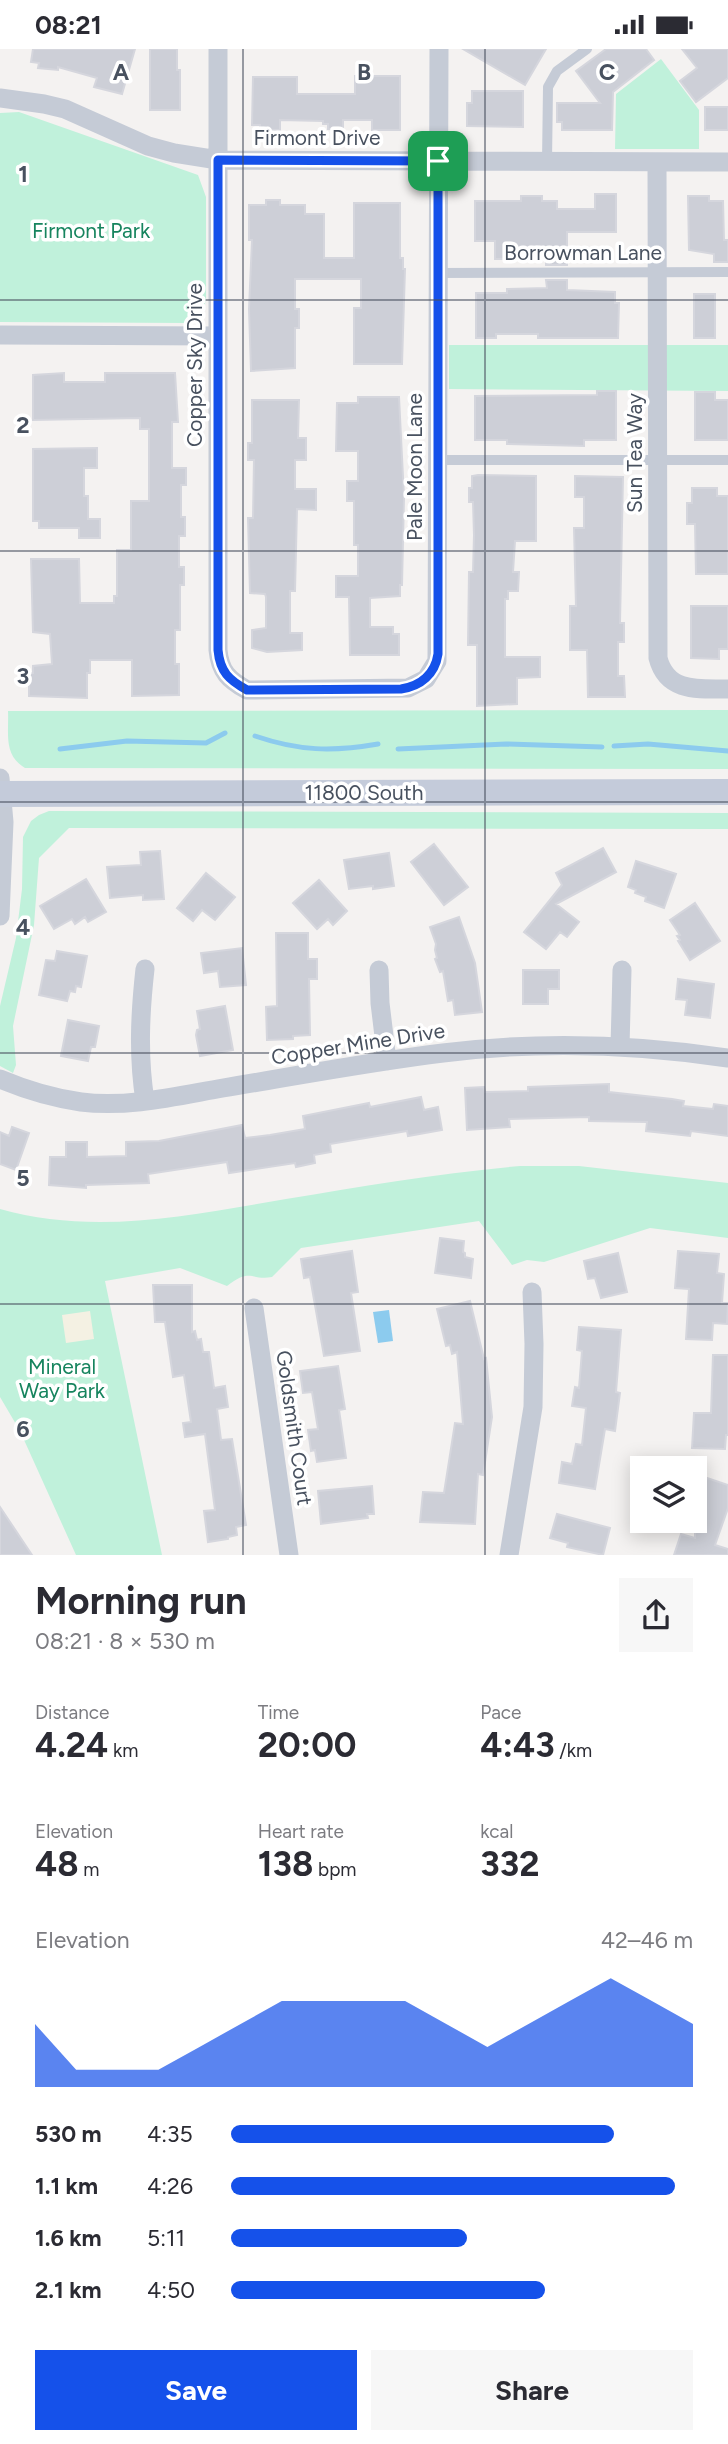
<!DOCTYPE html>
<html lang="en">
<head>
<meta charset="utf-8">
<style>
	body { margin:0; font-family:Figtree,sans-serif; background:#f7f7f7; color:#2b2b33; height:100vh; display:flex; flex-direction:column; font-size:26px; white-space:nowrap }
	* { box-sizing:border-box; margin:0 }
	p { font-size:23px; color:#7c7c81 }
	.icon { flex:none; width:38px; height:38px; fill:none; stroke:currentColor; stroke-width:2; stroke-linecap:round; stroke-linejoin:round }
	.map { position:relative; height:1506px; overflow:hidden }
	.panel { display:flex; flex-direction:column; background:#fff; flex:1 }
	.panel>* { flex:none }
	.buttons { position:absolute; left:630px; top:1407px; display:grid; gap:14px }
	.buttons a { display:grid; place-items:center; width:77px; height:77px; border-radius:0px; background:#fff; box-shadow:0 4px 18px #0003; font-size:35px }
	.pin { position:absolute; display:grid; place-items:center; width:60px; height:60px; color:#fff; margin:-30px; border-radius:14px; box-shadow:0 4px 10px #0006 }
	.round { display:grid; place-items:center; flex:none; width:74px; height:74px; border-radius:0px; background:#f7f7f7 }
	.overview { display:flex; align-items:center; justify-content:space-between; height:119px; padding:0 35px }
	h1 { font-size:38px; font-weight:700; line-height:52px }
	.stats { display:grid; grid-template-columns:repeat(3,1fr); gap:10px; height:119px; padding:7px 35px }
	.stats div { display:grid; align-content:center }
	.stats b { font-size:35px; font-weight:700 }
	.stats small { font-size:19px; font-weight:400 }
	.stats p { font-size:19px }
	.chart { height:196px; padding:14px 35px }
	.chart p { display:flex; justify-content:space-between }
	.chart svg { width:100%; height:126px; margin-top:7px; fill:#1551ea; opacity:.7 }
	.action { display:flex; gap:14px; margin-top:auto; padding:14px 35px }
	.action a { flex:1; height:80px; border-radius:0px; background:#1551ea; color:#fff; font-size:28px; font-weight:700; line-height:80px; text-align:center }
	.action a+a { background:#f7f7f7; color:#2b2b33 }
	ul { padding:0 35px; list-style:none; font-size:23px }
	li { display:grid; grid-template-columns:112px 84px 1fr; align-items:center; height:52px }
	li i { height:18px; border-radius:9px; background:#1551ea }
	.status { display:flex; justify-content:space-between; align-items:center; height:49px; padding:0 35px; background:#fff; direction:ltr }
	.status svg { height:19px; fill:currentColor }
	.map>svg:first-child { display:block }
</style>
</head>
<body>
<div class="status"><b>08:21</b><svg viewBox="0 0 49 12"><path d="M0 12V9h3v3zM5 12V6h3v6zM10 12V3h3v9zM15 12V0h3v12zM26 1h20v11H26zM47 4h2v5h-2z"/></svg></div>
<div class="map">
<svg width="728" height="1506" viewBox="0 0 728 1506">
	<rect width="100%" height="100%" fill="#f4f2f1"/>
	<path fill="#c0f1db" d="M661,10L699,61V100H615L616,45Z
		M19,63L198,126L206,148V250L201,271L186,274L0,273V64Z
		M449,296H728V342L449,340Z
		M728,661V720L25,719C3,706 9,684 8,662Z
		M49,762L728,764V780L69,779L39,809L34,876L13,977L16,1016L13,1024L0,1017V957L16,889L22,840L23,788L31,772L39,766Z
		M520,1117H579L728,1134V1189L650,1179L544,1213L527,1211L512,1216L479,1172L301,1199L272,1228C251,1232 251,1218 227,1237L180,1219L105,1232L162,1506H76L20,1382L0,1348V1160C95,1187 192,1166 286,1150C364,1137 441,1124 520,1117Z"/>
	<path fill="#f4f1e3" d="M90,1262L94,1290L66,1294L62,1266Z"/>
	<path fill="#8ccbee" d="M389,1261L393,1292L378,1294L373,1263Z"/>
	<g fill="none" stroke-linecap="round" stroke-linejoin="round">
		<path stroke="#8ccbee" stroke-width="5" d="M255,687C299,702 332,703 378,695
			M614,697L648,695L728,702
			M60,700L127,692L206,694L225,684
			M398,700L506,695L602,698"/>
	</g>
	<path fill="#cdcfd7" stroke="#d5d6dd" stroke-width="2" d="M33,0H135L122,45L94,38L97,29L58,18V21L38,19L39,14L31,13Z
		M150,0H177V21H180V61H150Z
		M463,0H546L525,36Z
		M606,0H646L654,11L613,43L612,81H562V73H557V54H600L576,22Z
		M682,0H728V29L696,53L680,32L697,19Z
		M355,27H400V81H372V71H343V81L328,80V75H323V72L280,71V81H260V76H252L253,28H297V45H355Z
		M472,42H523V78L467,77V54H472Z
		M705,58H728V81H705Z
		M595,145H616V183H567V216H546V205H516V210H495V192H475V152H521V147H542V152H557V160H595Z
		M688,147H709V152H723L724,191H728V213H714V205L689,201Z
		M266,151H280V156H305V165H324V209H354V154H400V209H403V220H405L402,315H354V259H361V230H295V260H299V279H295V319L251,322L249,260L252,191H249V156H266Z
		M546,231H567V241L615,243V254H619L618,289H538V285H496V289H476V244H507V240L547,239Z
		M694,245H715V289H694Z
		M64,324V333H105V324H175L178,373H172V419H186V436H181V468H185V487H179V518H184V536H180V581H175V615H179V646L132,647V611H90V624H87V649L29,647V624H33V617L52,615L50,585L33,583L31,510H79L80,554H114V547H117V501H131V452H149V380H140V369L33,371V326Z
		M597,342H616V391H584V397L507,395V391H475V347L597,346Z
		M695,343H715V351H728V391H695Z
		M358,348H399L404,448L402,536H400V547L370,549V578H393V585H399V606H350L349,548H336V527H358V496H354V452H347V432H358V402H336L337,354H358Z
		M252,351H299L298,389H306V411H295V440H316V461L297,460L295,542H290V584H302V601L267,603L252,599V581L266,579V548L265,545L250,544L248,469H253L254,411H248V394H252Z
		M97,399V419H84V447H88V470H100V489H79V479H39V472H33V400Z
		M478,426L536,427V492H515L513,523H519L518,542H508V550H505V608H540V628L517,629V655L477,657V596H468L469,523H473L474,486L473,453H469V439H472V427Z
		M575,427L623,428L620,574H624V593H618V627H624L625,648H588L587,601H570V557H576L574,479H584V448H575Z
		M692,439H717V447H728V525H696L695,475H687V454H692Z
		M691,557H728V600H719V610L691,609Z
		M434,795L468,838L444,856L411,813Z
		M603,799L616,823L556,855L579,873L567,888L560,883L546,900L524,883L562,836L556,824Z
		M160,802L164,850L143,851V846L110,849L107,818L141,816L140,803Z
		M389,804L394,837L373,840V837L349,840L344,811Z
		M636,812L676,825L664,859L645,852L646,848L635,844L636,841L628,838Z
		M206,824L235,848L215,871L202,861L193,872L177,859Z
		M86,830L106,863L88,873L85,868L75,875L72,870L54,880L40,857Z
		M319,831L347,862L333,876L328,870L317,880L293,854Z
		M695,854L720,892L690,911L678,892L680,891L677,887L680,886L670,871Z
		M459,868L475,914L482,963L455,966L453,951L448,952L443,922L440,923L435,910L437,909L435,901L436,895L430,878Z
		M276,884H308V910H317V930H309L310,986L293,987V990L267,991L266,958L277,957Z
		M242,899L246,936L220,938L218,922L204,924L201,904Z
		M57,902L87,907L81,938L76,937L75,943L70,942L67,952L39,946L46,911L55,912Z
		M523,921H559V940H548V955H523Z
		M678,930L714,935L710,969L685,966L687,951L676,950Z
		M225,957L233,1001L200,1007L196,986L197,981L200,980L197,962Z
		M68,971L99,977L95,998H91L88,1012L61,1007Z
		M609,1035V1043L672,1050L684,1052L683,1057L713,1060L714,1055L728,1057V1087L691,1082L690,1087L646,1082L647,1073L589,1072V1068L509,1070L510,1078L467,1081L465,1039L484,1038L485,1043L528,1042V1038Z
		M421,1048L424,1061L438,1058L442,1081L408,1087L407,1082L330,1095L331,1103L314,1106L315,1114L296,1118L295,1114L229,1124L227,1113L148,1125L149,1134L86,1136V1139L49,1136L50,1108H66V1093H87V1108L126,1107V1093L159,1092L242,1076L245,1089L270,1086L305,1080L303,1067L369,1054L370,1058Z
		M12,1078L29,1084L16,1121L0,1115V1083L9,1087Z
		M440,1189L464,1192L463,1203L465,1204V1208L473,1210L471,1229L435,1224Z
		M352,1202L358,1243L351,1244L360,1302L324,1307L310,1228L304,1229L301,1210Z
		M678,1202L719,1205L717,1224L724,1225L722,1254H728L727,1275L713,1274L712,1291L686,1290L689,1240L675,1239Z
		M618,1204L627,1243L601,1249L595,1229L588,1230L584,1212Z
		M153,1236H192V1283L195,1282L197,1291L201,1290L203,1303H209L214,1339L225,1337L228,1358L217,1360L221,1391L232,1390L246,1476L236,1478L237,1486L228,1488V1490L208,1493L204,1462L215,1461L205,1385L185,1388L183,1374L191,1373L184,1326L173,1328L165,1273H155Z
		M470,1252L484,1310L486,1309L492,1368L483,1426L478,1425L475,1475L420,1473L423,1443L444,1444L455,1374L463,1375L457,1303L452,1305L450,1296L446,1297L437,1260Z
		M579,1278L621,1281L616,1343L620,1344L615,1382L605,1380L595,1440L559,1434L562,1413L572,1415L576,1395L582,1396L586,1359L572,1357L575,1338L579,1339L582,1302L577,1301Z
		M713,1306H728V1386H726L725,1400L692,1399L694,1364H711Z
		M338,1317L345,1360L339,1361L346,1409L317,1413L315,1401L311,1402L308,1381L318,1380L312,1343L303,1344L300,1322Z
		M707,1429L728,1436V1459L715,1496L728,1500V1506H674L681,1485L695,1489V1468Z
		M372,1437L374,1465H367L368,1469L321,1475L318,1442Z
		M0,1458L32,1506H0Z
		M557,1465L610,1479L603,1506L567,1498L568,1494L550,1489Z"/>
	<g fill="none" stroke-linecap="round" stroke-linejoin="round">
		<path stroke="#c5cbd6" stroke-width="10" d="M547,113L548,38L557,22L587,0
			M438,224L728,223
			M438,411H728"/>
		<path stroke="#c5cbd6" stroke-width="19" d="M218,0V601C220,623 229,631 247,641L408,639L426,630L437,612L439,0
			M0,49L44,55L65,60L148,97L174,104L218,111L728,113
			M657,113L658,609C667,644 699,640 728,640
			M0,286L218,287
			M0,729L4,773L0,867
			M145,920C140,965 138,1007 145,1052
			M379,921L380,954L387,1012
			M620,998L622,921
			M0,1030C26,1041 53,1049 81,1053C128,1059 177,1047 223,1039C296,1027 369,1013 443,1004C537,992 634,995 728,1009
			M254,1259L289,1506
			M509,1506L533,1358L534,1295L532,1243"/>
		<path stroke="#c4cbda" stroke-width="26" d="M0,745L728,743"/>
	</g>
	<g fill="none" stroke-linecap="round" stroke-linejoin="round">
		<g stroke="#fff" stroke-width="14">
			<path id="route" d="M218,111L438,112V605C435,625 421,637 401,640L247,641C229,631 220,623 218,601Z"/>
		</g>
		<use href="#route" stroke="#1551ea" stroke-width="9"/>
	</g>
	<path fill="none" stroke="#48515f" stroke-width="2" stroke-opacity="0.55" d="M243,0V1506M485,0V1506M0,251H728M0,502H728M0,753H728M0,1004H728M0,1255H728"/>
	<g text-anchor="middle" stroke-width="7" stroke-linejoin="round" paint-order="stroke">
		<g font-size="21" fill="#48515f" stroke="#fff">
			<text x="317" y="96">Firmont Drive</text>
			<text x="583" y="211">Borrowman Lane</text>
			<text transform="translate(195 316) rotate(-90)" y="7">Copper Sky Drive</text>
			<text transform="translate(635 404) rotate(-90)" y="7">Sun Tea Way</text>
			<text transform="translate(415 418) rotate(-90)" y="7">Pale Moon Lane</text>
			<text x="364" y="751">11800 South</text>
			<text transform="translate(358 995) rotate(-9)" y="7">Copper Mine Drive</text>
			<text transform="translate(294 1379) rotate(82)" y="7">Goldsmith Court</text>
		</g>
		<g font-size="21" fill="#16845e" stroke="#fff">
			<text x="91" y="189">Firmont Park</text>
			<text x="62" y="1325">Mineral<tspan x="62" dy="24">Way Park</tspan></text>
		</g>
	</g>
	<g font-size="23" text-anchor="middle" font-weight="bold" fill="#48515f" stroke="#fff" stroke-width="7" stroke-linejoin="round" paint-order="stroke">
		<text x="121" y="31">A</text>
		<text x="364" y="31">B</text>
		<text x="607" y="31">C</text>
		<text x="23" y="133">1</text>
		<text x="23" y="384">2</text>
		<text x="23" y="635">3</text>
		<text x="23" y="886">4</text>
		<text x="23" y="1137">5</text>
		<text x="23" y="1388">6</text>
	</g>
</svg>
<div class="buttons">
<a><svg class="icon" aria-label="layers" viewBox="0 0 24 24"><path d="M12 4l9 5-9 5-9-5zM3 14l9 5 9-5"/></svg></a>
</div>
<div class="pin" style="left:438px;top:112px;background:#1e9e55"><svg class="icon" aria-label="arrive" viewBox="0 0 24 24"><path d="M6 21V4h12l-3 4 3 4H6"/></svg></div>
</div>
<section class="panel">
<div class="overview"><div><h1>Morning run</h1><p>08:21 · 8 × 530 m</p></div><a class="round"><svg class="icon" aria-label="share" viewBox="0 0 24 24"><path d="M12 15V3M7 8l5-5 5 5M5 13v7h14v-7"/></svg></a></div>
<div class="stats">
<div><p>Distance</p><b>4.24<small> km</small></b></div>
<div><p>Time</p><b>20:00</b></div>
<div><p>Pace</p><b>4:43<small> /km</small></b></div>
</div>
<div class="stats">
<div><p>Elevation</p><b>48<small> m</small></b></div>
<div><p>Heart rate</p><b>138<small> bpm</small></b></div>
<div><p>kcal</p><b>332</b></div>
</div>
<div class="chart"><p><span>Elevation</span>42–46 m</p>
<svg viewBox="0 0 160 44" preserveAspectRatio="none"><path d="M0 44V22L10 38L20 38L30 38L40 30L50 22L60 14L70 14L80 14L90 14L100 22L110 30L120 22L130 14L140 6L150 14L160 22V44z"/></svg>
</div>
<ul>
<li><b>530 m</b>4:35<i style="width:83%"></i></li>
<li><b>1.1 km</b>4:26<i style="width:96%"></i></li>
<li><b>1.6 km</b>5:11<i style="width:51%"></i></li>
<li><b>2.1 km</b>4:50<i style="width:68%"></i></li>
</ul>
<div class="action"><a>Save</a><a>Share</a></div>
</section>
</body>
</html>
